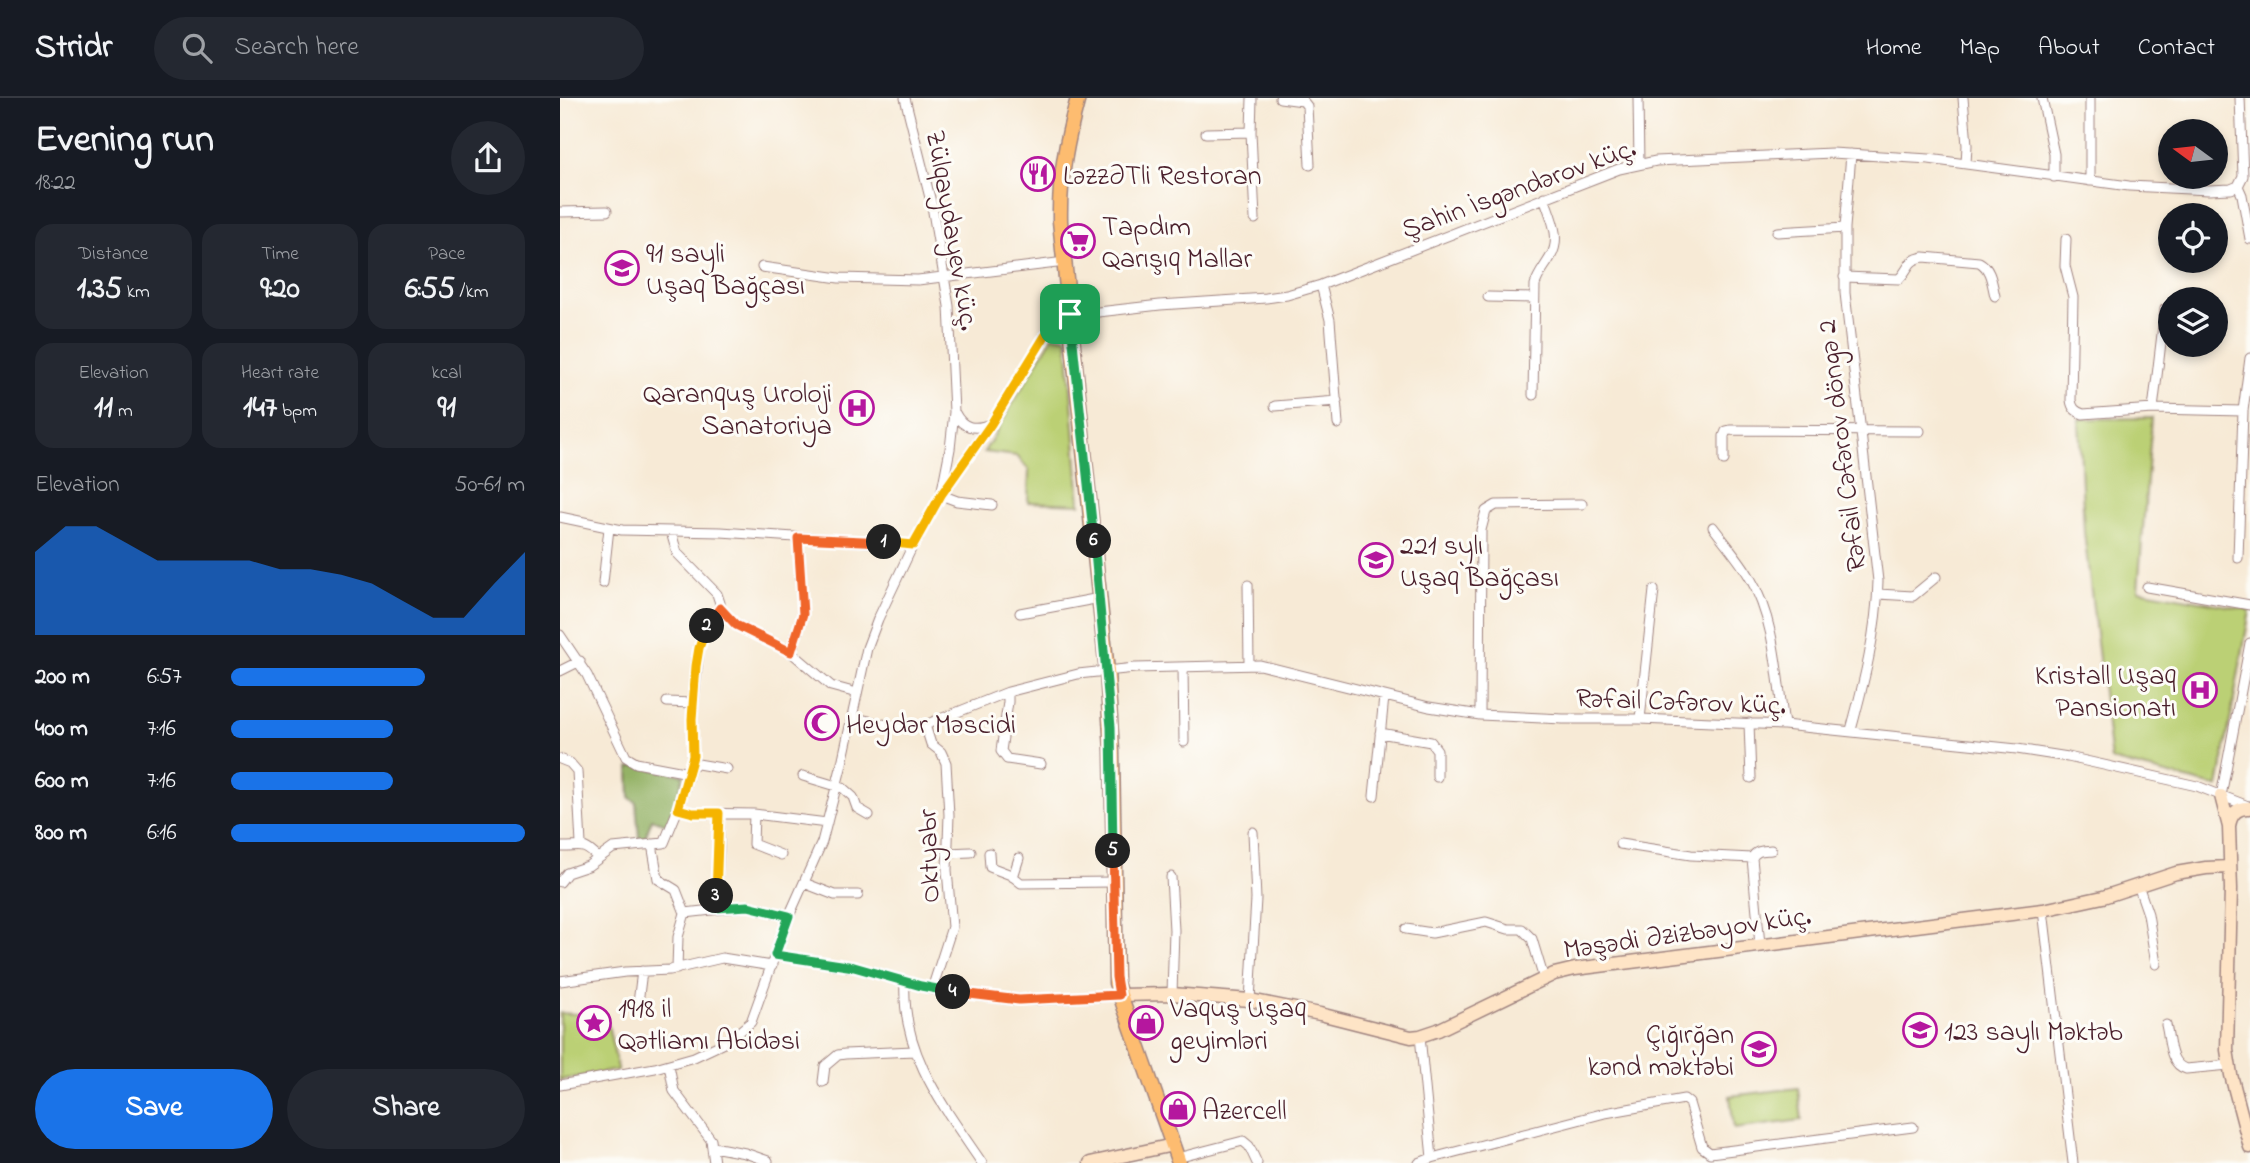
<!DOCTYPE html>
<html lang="en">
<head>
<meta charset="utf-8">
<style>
	body { margin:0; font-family:"Indie Flower",sans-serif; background:#242831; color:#f1f3f6; height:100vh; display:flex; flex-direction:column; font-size:26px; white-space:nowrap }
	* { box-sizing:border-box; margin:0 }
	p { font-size:23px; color:#9ea1a6 }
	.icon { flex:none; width:38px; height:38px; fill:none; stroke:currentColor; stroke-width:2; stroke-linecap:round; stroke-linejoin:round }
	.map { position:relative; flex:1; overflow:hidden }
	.panel { display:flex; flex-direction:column; background:#171b24; width:560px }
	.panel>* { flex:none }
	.needle { width:46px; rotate:285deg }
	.tools { position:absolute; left:1598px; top:21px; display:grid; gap:14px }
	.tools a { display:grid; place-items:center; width:70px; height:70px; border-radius:50%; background:#171b24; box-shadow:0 4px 10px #0003; font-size:35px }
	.pin { position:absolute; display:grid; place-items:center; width:60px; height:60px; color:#fff; margin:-30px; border-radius:14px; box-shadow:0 4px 10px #0006 }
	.km { position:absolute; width:35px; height:35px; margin:-18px; border-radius:50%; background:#222; color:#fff; font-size:19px; line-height:35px; text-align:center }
	.round { display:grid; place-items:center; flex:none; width:74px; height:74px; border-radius:37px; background:#242831 }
	.headline { display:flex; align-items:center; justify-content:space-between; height:119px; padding:0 35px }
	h1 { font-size:38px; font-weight:700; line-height:52px }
	.metrics { display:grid; grid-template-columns:repeat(3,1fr); gap:10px; height:119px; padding:7px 35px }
	.metrics div { display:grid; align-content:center; border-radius:18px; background:#242831; text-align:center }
	.metrics b { font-size:30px; font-weight:700 }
	.metrics small { font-size:19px; font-weight:400 }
	.metrics p { font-size:19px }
	.chart { height:196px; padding:14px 35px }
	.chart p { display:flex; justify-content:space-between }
	.chart svg { width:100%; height:126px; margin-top:7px; fill:#1a73e8; opacity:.7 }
	.action { display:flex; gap:14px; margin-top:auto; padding:14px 35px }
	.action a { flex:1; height:80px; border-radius:42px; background:#1a73e8; color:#fff; font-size:28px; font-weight:700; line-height:80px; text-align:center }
	.action a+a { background:#242831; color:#f1f3f6 }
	ul { padding:0 35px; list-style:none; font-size:23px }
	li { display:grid; grid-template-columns:112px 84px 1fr; align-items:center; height:52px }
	li i { height:18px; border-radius:9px; background:#1a73e8 }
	header { display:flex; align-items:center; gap:42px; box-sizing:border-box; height:98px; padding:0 35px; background:#171b24; border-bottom:2px solid #363941 }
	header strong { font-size:33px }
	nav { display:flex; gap:38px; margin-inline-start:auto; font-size:24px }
	.search { width:490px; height:63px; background:#242831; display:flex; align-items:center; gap:18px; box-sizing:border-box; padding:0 24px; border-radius:38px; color:#9ea1a6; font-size:26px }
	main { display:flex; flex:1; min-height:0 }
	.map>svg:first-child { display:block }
</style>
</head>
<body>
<header>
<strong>Stridr</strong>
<div class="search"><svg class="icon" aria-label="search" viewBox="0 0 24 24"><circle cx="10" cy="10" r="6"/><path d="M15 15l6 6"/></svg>Search here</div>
<nav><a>Home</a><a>Map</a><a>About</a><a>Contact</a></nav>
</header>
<main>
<section class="panel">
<div class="headline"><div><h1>Evening run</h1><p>18:22</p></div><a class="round"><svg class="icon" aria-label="share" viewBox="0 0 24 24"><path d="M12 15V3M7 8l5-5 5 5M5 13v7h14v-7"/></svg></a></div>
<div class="metrics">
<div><p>Distance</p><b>1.35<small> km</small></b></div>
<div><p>Time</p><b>9:20</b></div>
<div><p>Pace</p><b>6:55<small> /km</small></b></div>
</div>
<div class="metrics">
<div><p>Elevation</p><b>11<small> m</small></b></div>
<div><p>Heart rate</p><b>147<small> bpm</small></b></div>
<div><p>kcal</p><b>91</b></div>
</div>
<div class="chart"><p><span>Elevation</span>50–61 m</p>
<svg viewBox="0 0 160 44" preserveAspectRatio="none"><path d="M0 44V15L10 6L20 6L30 12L40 18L50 18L60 18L70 18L80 21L90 21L100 23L110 26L120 32L130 38L140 38L150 26L160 15V44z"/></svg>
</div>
<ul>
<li><b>200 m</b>6:57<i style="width:66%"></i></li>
<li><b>400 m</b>7:16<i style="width:55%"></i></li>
<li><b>600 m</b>7:16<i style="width:55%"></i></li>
<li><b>800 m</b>6:16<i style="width:100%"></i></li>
</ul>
<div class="action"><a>Save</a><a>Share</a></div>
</section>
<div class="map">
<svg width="1690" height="1065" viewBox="0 0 1690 1065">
	<rect width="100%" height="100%" fill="#fdfcf7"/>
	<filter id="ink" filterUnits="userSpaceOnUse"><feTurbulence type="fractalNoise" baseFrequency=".0143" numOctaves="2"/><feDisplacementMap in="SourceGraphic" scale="14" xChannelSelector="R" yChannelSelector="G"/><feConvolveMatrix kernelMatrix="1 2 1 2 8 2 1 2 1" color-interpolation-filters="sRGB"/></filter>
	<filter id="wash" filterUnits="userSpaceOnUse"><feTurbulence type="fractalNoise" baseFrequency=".00686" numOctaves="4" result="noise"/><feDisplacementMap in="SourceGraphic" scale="28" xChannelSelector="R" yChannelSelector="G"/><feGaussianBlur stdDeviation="1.57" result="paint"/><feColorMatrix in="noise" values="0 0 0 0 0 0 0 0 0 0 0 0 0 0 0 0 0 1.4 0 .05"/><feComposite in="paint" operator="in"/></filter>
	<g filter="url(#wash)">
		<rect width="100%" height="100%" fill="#f7ead6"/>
		<path fill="#bbd074" stroke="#827850" stroke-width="2" d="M493,238L507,240L520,406L468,404L469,372L457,358L424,354Z
			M1592,320L1578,492L1690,512L1658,689L1551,662L1524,434L1519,321Z
			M0,915L46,918L58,972L0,982Z
			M1238,990L1242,1022L1174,1031L1170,998Z"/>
		<path fill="#94b266" stroke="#6f6848" stroke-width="2" d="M76,668L124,677L109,727L92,721L85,740H79L76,704L70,700L69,670Z"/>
	</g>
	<g filter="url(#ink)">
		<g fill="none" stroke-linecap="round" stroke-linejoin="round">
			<g stroke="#a08480" stroke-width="11">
				<path id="street" d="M345,0L372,108L389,208L394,314L390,351L381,397L397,403L432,407
					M692,0L691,34L695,121
					M720,0L743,3L747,8L750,67
					M1078,0L1079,66
					M1403,0L1407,47L1406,66
					M1482,0L1494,56V79
					M1680,0L1683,78L1678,88L1682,97L1690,141
					M646,35L691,34
					M1530,83V0
					M0,114L47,113
					M1217,134L1285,130
					M1506,141L1505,168L1513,199L1511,302C1512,310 1515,313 1523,316L1593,311L1683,313
					M202,169L279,180L358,182L505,164
					M1284,179L1339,181C1350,171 1346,162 1364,159L1419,164C1431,170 1432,186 1435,198
					M761,187L770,222L778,326
					M928,199L973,200
					M973,297L975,187C978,176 985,169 991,158C1002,139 990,118 984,99
					M715,308L777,303
					M1593,311L1605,211
					M395,315C403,331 415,332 431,326
					M1164,362V338L1166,333L1170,332L1360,333
					M0,419L62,432L161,434L353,447
					M1153,429C1165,445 1179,461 1189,478C1215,521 1217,578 1224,627
					M1678,460L1683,313L1690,260
					M43,485L49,430
					M688,487L689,567
					M1587,489L1690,507
					M1318,496L1353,498L1376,479
					M160,510L176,527L231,554L271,588L297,595
					M460,515L540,500
					M0,537L27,577L66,659L76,665L129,675
					M231,554L243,516L238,440
					M623,569L624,644
					M0,573L20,563
					M448,594V604L441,653L447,661L481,666
					M107,604L133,605
					M920,617L921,432L926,413L936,407L1022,406
					M292,619C317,625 339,632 365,627L448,594L518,576L575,570L700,567L869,609L920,617L1003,621H1080L1224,627L1457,651L1508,659L1637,688L1688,708
					M1080,621L1094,492
					M1189,625L1191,680
					M365,627L371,646L381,654L386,665L389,717L387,772L392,829L372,891
					M1291,632C1304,584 1317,533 1318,483L1285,195V130L1291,56
					M820,635L871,644L877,652V679
					M0,661L10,665L17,673L21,746
					M132,665L167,671
					M243,678L283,690L293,699L297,710L309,717
					M814,698L824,599
					M1661,698L1690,545
					M118,711L133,715L194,716L267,725
					M194,716L193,746L221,757
					M92,746L98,781L116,792L125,815L118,839L117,871
					M1060,746L1131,757L1192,760C1196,752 1202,753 1211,752
					M0,749C20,750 22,743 38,760
					M387,755L411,754
					M429,755L430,769L451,777L461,785L554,784
					M1192,760L1200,847
					M453,779L459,760
					M611,779L614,832L612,896
					M0,784L7,775L28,768L53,750L104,745L118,711L132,665L133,646L132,621L139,550L146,530L160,510V505L157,496L117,455L111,434
					M244,785L275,797H298
					M1578,787L1588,816L1596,866
					M155,810L159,751V715
					M1483,812L1513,1065
					M125,815L188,808L229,818
					M846,831L872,835L926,824L948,831H962L972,841L984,881
					M215,857L294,869L372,891L446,901L476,902L559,897
					M0,883L65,874L110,872L162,860L212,868
					M345,884C341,955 384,1009 422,1065
					M690,902L696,801L693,734
					M78,905L82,873
					M1606,927C1610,943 1609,966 1626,971L1669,967
					M860,938L872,1060
					M109,967L114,993L151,1042L154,1065
					M263,984L265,968L278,957L285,956L354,953
					M0,987L95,970L134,959L168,943L191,924L229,818L262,744L281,670L307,550L318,521L353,447L381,397L440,312L485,238L493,226L503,218L600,207L706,200L727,197L761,187L1059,71L1096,63L1272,55L1369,61L1569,88L1649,92L1671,91L1678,88
					M153,1049L185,1055L208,1063
					M617,1060L683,1043L689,1048L697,1065
					M859,1065L872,1060L1045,1015L1124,1001L1129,1005L1142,1049L1150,1055L1353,1029"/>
			</g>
			<g stroke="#a08480" stroke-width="15">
				<path id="secondary" d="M1661,698L1669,729L1671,791L1667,952L1671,977L1690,1049
					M1669,728C1671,716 1677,709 1690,710
					M559,897L612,896L690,902L760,916L851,939L860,938L878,932L994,876L1015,871L1483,812L1543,799L1616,775L1646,770L1670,769
					M530,1065L613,1047"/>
			</g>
			<g stroke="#a08480" stroke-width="17">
				<path id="primary" d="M518,0C507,41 499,80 500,123L547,573L552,653L556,885L619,1065"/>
			</g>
			<use href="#street" stroke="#fff" stroke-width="9"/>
			<use href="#secondary" stroke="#fee4c6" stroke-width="12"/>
			<use href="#primary" stroke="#fdbc70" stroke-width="14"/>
		</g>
	</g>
	<g fill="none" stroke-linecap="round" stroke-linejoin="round" filter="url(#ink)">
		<g stroke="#fff" stroke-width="14">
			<path id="split-1" d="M324,444L353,447L381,397L431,326L485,238L499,221L510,216"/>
		</g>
		<g stroke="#fff" stroke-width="14">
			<path id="split-2" d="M147,528L160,510L176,527L231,554L243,516L238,440L324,444"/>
		</g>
		<g stroke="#fff" stroke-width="14">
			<path id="split-3" d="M147,528L139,550L136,568L132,621L133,658L118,711L133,715H159L156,798"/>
		</g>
		<g stroke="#fff" stroke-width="14">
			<path id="split-4" d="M156,798L155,810L188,808L229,818L215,857L294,869L361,888L393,894"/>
		</g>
		<g stroke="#fff" stroke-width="14">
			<path id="split-5" d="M393,894L459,902L559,897L556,879L553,753"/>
		</g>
		<g stroke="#fff" stroke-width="14">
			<path id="split-6" d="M534,443L551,629L553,753"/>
		</g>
		<g stroke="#fff" stroke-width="14">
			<path id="split-7" d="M510,216L534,443"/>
		</g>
		<use href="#split-1" stroke="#f5b400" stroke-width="9"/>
		<use href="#split-2" stroke="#f0652b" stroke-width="9"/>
		<use href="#split-3" stroke="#f5b400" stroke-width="9"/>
		<use href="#split-4" stroke="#22a559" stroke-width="9"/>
		<use href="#split-5" stroke="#f0652b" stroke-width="9"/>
		<use href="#split-6" stroke="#22a559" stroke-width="9"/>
		<use href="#split-7" stroke="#22a559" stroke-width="9"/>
	</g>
	<defs>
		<g id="restaurant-ring" transform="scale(1.75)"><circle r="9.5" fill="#fdfcf7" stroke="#b5179e" stroke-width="1.5"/><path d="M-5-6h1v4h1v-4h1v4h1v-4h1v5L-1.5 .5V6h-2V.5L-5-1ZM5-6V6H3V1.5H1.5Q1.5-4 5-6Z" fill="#b5179e"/></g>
		<g id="supermarket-ring" transform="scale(1.75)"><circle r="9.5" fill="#fdfcf7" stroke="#b5179e" stroke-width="1.5"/><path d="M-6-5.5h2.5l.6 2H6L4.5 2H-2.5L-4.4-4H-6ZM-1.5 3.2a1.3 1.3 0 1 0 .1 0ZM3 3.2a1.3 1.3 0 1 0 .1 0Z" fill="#b5179e"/></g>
		<g id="school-ring" transform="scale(1.75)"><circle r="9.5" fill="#fdfcf7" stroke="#b5179e" stroke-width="1.5"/><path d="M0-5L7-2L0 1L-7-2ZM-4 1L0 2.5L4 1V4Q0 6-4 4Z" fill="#b5179e"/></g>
		<g id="hospital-ring" transform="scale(1.75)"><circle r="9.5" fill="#fdfcf7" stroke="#b5179e" stroke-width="1.5"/><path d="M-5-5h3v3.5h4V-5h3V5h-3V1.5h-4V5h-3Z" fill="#b5179e"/></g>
		<g id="mosque-ring" transform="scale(1.75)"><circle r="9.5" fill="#fdfcf7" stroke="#b5179e" stroke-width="1.5"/><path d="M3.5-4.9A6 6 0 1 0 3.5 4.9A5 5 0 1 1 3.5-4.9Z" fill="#b5179e"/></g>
		<g id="sight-ring" transform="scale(1.75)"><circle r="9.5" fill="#fdfcf7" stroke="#b5179e" stroke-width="1.5"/><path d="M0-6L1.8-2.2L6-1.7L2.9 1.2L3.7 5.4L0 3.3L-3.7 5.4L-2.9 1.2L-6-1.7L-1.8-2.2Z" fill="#b5179e"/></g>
		<g id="shop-ring" transform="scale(1.75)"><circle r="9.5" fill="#fdfcf7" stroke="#b5179e" stroke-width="1.5"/><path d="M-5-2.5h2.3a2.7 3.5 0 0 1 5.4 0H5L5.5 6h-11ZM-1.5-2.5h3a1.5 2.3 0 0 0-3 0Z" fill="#b5179e"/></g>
	</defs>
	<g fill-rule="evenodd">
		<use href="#restaurant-ring" x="478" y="76"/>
		<use href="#supermarket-ring" x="518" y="143"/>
		<use href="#school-ring" x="62" y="170"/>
		<use href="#hospital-ring" x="297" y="310"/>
		<use href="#school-ring" x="816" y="462"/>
		<use href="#hospital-ring" x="1640" y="592"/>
		<use href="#mosque-ring" x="262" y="625"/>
		<use href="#sight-ring" x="34" y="925"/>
		<use href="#shop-ring" x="586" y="925"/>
		<use href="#school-ring" x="1360" y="932"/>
		<use href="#school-ring" x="1199" y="951"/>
		<use href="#shop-ring" x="618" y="1011"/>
	</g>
	<g text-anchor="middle" stroke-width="6" stroke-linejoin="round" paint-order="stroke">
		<g font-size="28" fill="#4a1f2b" stroke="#fdfcf7" text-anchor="start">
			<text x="503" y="86">LəzzƏTli Restoran</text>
			<text x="542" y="137">Tapdım<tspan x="542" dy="32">Qarışıq Mallar</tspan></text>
			<text x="86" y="164">91 sayli<tspan x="86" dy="32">Uşaq Bağçası</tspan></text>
			<text x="272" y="304" text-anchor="end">Qaranquş Uroloji<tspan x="272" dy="32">Sanatoriya</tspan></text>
			<text x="840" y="456">221 sylı<tspan x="840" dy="32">Uşaq Bağçası</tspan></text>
			<text x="1616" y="586" text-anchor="end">Kristall Uşaq<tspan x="1616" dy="32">Pansionatı</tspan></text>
			<text x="286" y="635">Heydər Məscidi</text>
			<text x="58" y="919">1918 il<tspan x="58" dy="32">Qətliamı Abidəsi</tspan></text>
			<text x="610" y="919">Vaquş Uşaq<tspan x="610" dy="32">geyimləri</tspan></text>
			<text x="1384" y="942">123 saylı Məktəb</text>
			<text x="1174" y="945" text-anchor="end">Çığırğan<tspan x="1174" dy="32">kənd məktəbi</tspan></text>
			<text x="642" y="1021">Azercell</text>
		</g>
		<g font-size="28" fill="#4a1f2b" stroke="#fdfcf7">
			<text transform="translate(958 89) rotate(-20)" y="10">Şahin İsgəndərov küç.</text>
			<text transform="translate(394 132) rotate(80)" y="10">Zülqaydayev küç.</text>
			<text transform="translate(1280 348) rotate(-97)" y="10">Rəfail Cəfərov döngə 2</text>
			<text transform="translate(1121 602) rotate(2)" y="10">Rəfail Cəfərov küç.</text>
			<text transform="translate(367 758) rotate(-92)" y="10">Oktyabr</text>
			<text transform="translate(1127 833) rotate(-8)" y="10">Məşədi Əzizbəyov küç.</text>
		</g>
	</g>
</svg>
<div class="tools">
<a><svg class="needle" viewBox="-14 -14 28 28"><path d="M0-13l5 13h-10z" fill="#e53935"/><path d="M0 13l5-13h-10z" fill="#9ea1a6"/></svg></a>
<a><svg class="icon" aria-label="locate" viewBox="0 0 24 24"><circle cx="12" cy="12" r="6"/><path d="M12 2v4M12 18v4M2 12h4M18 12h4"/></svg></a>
<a><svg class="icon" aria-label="layers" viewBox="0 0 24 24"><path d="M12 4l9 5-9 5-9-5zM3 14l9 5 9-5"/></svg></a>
</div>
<div class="pin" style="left:510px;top:216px;background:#1e9e55"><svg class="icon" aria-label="arrive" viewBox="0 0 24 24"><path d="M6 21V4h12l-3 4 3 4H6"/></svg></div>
<b class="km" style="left:324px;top:444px">1</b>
<b class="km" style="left:147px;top:528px">2</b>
<b class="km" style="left:156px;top:798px">3</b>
<b class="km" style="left:393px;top:894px">4</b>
<b class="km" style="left:553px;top:753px">5</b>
<b class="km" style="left:534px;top:443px">6</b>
</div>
</main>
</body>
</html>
